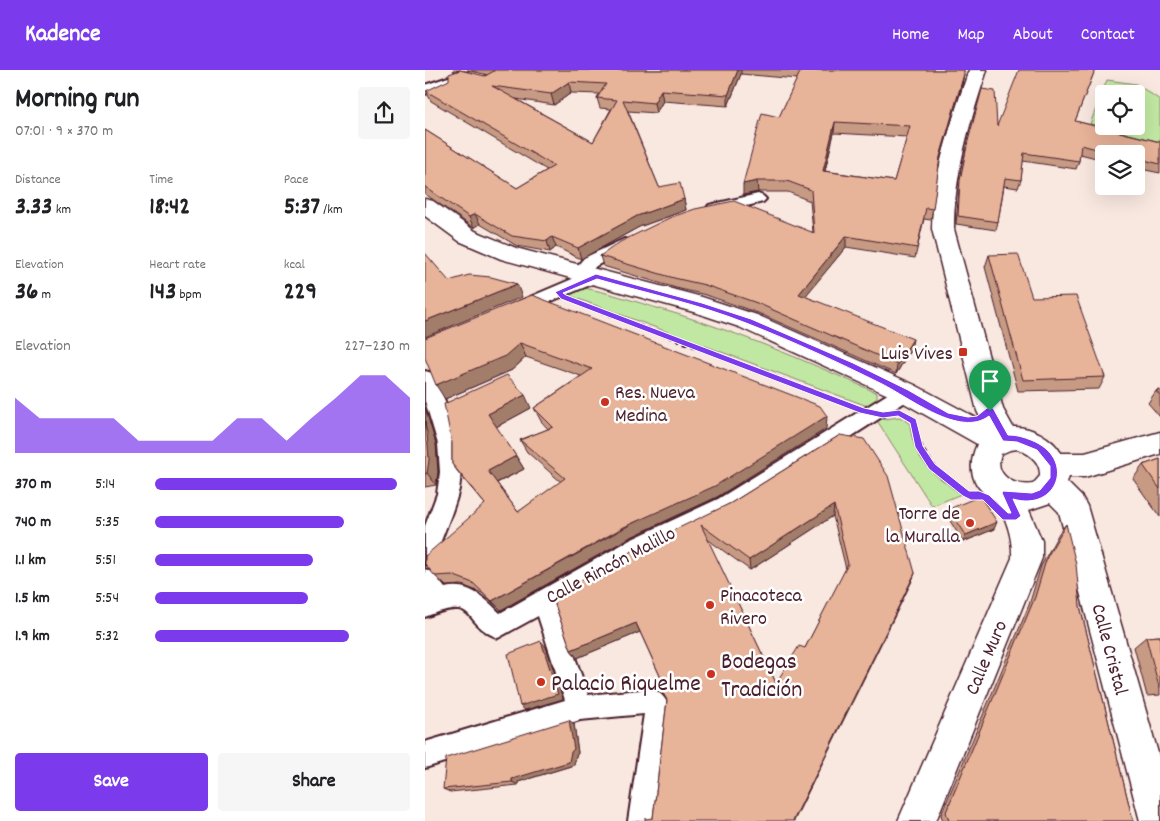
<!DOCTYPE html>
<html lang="en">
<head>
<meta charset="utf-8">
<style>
	body { margin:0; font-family:Dekko,sans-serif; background:#f6f6f6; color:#202124; height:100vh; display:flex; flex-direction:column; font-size:19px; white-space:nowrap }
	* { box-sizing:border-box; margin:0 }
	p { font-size:16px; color:#757577 }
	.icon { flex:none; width:28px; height:28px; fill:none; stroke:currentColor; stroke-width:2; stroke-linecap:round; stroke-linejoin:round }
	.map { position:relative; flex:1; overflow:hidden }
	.sheet { display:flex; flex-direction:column; background:#fff; width:425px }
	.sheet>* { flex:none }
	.controls { position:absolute; left:670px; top:15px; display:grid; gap:10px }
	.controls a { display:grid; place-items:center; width:50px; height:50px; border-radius:5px; background:#fff; box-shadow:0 5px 20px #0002; font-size:25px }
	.pin { position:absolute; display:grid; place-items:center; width:42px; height:42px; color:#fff; margin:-51px -21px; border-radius:50% 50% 50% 0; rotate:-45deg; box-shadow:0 0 5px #0007 }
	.pin .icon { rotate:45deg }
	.round { display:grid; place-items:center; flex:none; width:52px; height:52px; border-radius:5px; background:#f6f6f6 }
	.headline { display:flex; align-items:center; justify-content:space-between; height:85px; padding:0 15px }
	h1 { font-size:28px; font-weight:700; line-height:38px }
	.stats { display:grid; grid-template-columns:repeat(3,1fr); gap:8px; height:85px; padding:5px 15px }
	.stats div { display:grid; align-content:center }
	.stats b { font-size:25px; font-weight:700 }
	.stats small { font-size:14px; font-weight:400 }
	.stats p { font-size:14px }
	.chart { height:140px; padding:10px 15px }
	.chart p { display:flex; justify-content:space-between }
	.chart svg { width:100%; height:90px; margin-top:5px; fill:#7c3aed; opacity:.7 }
	.primary-button { display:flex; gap:10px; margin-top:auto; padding:10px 15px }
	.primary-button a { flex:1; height:58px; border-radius:5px; background:#7c3aed; color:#fff; font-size:20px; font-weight:700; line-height:58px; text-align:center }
	.primary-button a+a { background:#f6f6f6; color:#202124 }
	ul { padding:0 15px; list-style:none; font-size:16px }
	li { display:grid; grid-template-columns:80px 60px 1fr; align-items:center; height:38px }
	li i { height:12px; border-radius:6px; background:#7c3aed }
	header { display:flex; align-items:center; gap:30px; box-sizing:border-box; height:70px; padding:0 25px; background:#7c3aed; color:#fff }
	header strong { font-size:24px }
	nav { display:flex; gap:28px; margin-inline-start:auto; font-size:18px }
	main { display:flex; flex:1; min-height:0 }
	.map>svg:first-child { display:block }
</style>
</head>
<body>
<header>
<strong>Kadence</strong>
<nav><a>Home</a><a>Map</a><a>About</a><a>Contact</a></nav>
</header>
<main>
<section class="sheet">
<div class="headline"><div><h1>Morning run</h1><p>07:01 · 9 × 370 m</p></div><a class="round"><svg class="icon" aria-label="share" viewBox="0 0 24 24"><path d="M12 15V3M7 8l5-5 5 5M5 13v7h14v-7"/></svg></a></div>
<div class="stats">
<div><p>Distance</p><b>3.33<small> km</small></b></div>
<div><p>Time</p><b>18:42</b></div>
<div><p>Pace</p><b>5:37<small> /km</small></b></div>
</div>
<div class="stats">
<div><p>Elevation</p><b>36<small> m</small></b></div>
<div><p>Heart rate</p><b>143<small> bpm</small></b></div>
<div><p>kcal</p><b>229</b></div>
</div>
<div class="chart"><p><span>Elevation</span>227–230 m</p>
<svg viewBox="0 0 160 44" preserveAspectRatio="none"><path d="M0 44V17L10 27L20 27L30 27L40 27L50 38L60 38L70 38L80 38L90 27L100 27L110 38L120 27L130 17L140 6L150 6L160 17V44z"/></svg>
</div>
<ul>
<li><b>370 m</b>5:14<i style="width:95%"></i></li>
<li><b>740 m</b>5:35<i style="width:74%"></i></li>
<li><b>1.1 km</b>5:51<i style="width:62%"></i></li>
<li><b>1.5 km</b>5:54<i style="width:60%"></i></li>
<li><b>1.9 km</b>5:32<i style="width:76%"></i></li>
</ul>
<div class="primary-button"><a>Save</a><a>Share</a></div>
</section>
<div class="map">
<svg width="735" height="751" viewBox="0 0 735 751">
	<rect width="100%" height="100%" fill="#f8e8e0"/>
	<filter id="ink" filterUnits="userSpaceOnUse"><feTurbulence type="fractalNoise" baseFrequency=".02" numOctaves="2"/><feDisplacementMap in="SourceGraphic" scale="10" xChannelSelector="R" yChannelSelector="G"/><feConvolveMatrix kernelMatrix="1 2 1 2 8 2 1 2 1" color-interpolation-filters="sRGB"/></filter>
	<g filter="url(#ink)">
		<path fill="#c1e8a3" stroke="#868467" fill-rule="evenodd" d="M682,10L711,14L735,30V72L665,54ZM679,24H711V56H679Z
			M159,218C181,222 203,229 225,236C303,258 378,289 452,323V330L445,337L140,224Z
			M475,347L485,354C488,391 509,404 536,424L507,436L451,349L453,348L459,349Z"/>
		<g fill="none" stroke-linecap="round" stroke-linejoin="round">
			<g stroke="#4a1f2b" stroke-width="4">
				<path id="street" d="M38,2L43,3L45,6L43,9L0,24V15Z
					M333,124L338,126L341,129L338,132L289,144L284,143L281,139L284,135Z
					M199,169L205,170L207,174L205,178L171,196L165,202L171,200L177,202L179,206L177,210L98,243L92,245L86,243L83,239L86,235L152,207L147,202L159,188Z
					M0,301L7,303C24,336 41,381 34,419C29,441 18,463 11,485L8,492L0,495V456L12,424L15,402L13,374L0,331Z
					M481,315L488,317L490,322L488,327L307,443L221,484L132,535L163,625L226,619C236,623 240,627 244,637L231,751H203L219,644L155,650L0,698V672L140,630L113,546L73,568C35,553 55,525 0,547V499L8,503L20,518C43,512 60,528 75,543L205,470L293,429L474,317Z"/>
			</g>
			<g stroke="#4a1f2b" stroke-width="3">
				<path id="secondary" d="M544,0H562C545,52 529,104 529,159L578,339L588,357C606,356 628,368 636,383H660L735,362V384L660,407H644L642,412L657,427L662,436L735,690V751H715L634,442L625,433L604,440L617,471V488L511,751H473L587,488C588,470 582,448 571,433C569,429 563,427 560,424C544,410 544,392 552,374L472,329L314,257L272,243L76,189L34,171L0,146V129L8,131L50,161L91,178L277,227L332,245L490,315L557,351L552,341L507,159C508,103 526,52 544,0ZM593,379C605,384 616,392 615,406L608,414C589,417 568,405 576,384L585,380Z"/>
			</g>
			<path stroke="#4a1f2b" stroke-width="3" stroke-dasharray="4 4" stroke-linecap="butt" d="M154,233L424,335
				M488,351C495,385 515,407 544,425"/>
			<use href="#street" fill="#fff" fill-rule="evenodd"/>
			<use href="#secondary" fill="#fff" fill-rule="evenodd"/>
		</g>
		<path fill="#c79a84" stroke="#4a1f2b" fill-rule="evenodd" d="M42,0H539L537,15L514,94L506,150L499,149L490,188L421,177L380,226L486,279L471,304L333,243L281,225L251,218L178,196L175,186L388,162L385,131L363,122H333L318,125L372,9L316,4L303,36L238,31L231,43L203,41L234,117L259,129L261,140L214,157L156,189L131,177L125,182L92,176L55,154L49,158L0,124V60L92,118L122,100L6,31L1,21L60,6L63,5ZM146,23L174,24L172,28L175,38L186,39L168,72L91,29L129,35ZM409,63L482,67L469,111L400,101Z
			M670,0L650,51L735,72V103L711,98V84H679V90L655,84L654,91L651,99L598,91L596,110L593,118L579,116L573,152L571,160L531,154L534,119L541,79L572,56Z
			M564,185L607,227L680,307L674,319L593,321L560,197Z
			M107,225L401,359L292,427L204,468L76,540L57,523L37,515L21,516L10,506L60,434L36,406L27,394V373L106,338L71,357L91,386L99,399L72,413L93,442L136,412L102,382L95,370L123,359L116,351L109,338L156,306L101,287L87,300L20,329Z
			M735,320V347L723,333L731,321Z
			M0,337L11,374L13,402L11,415L0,417Z
			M415,365L490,503L486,513L228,748L242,630L236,608L215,562L152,588L146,580L127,526L306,433ZM408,446L421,499L380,578L351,613L282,469L325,500Z
			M735,389V447L708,409L718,395Z
			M524,439L569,459L538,472L522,446Z
			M641,454L655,536L708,751H518L516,745L604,535L616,496L634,463Z
			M735,566V625L722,626L709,577L721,567Z
			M149,654L153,683L151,686L149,695L93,712V715L25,722L18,719Z"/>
		<path fill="#a27d6b" stroke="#4a1f2b" d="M28,0H36L29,2Z
			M313,0H316V4L303,36V25Z
			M539,4L537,15L513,97L515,87Z
			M144,12L146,23L129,35L126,24Z
			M236,20L238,31L231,43L229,33Z
			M410,52L409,63L397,112L398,101Z
			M332,111L333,122L318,125V114Z
			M259,129L261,140L214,157L156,189L153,178L212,146Z
			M50,144L55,154L49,158L44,147Z
			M421,166V177L374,234V224Z
			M127,167L131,177L125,182L122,171Z
			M92,214L97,227L0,267V251Z
			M488,269L486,279L471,304L472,294Z
			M95,273L101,287L87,300L20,329L11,315Z
			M100,325L106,338L71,357L63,344Z
			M0,337L11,374L13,402L11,415L2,403Z
			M402,346L401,359L292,427L204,468L76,540L67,531Z
			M91,386L99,399L71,413L63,401Z
			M409,435L408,446L325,500L324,490Z
			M572,452L569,459L538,472L541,465Z
			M490,503L486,513L369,751H368Z
			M211,553L215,562L152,588L146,580Z
			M116,571L121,577L138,629L100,640L95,636Z
			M144,650L149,654L153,683L151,686L149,695L93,712V715L87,712V709Z"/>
		<path fill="#e7b399" stroke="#4a1f2b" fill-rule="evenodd" d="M35,0L60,6L69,1V0H313L303,25L236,20L229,33L198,30L234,117L255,113L259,129L212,146L153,178L127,167L122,171L87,166L50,144L44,147L0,117V60L92,118L129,96L1,21L24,10V4ZM144,12L181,14L172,28L192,30L168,72L67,16L126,24Z
			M376,0H539V4L515,87L508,139L501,138L492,178L421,166L374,224L488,269L472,294L332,233L280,215L249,208L175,186L195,172L244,148L270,139L309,131L389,163L386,120L362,111H332L318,114L337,43L354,47ZM410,52L485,56L469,111L398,101Z
			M594,0H670L650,51L735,72V94L711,88V84H691L656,75L654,91L599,83L596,110L580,108L573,152L533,146L535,110L543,71L557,19L570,21L572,56Z
			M0,183L24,211L44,205L66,207L92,214L0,251Z
			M593,184L607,227L651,226L680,307L598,310L564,185Z
			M107,225L395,336L402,346L290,416L199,457L67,531L48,513L27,505L10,506L0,494V486L60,434L27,394V373L19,334L82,305L100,325L63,344L91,386L63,401L93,442L140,408L95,370L128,357L109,338L167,299L95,273L80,286L11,315L0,288V268Z
			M735,320V326L731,321Z
			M0,355L2,362L4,390L2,403L0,404Z
			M415,365L439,369L463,406L490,503L368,751H220V749L228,748L242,630L235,618L236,608L211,553L146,580L127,526L218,475L306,433ZM409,435L423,494L380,578L374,576L351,613L276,455L324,490Z
			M735,389V419L718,395Z
			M555,426L572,452L541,465L524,439Z
			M641,454L651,494L655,536L708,751H524L521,742L610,527L622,487Z
			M735,566V617H734L721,567Z
			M116,571L133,624L95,636L83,584Z
			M144,650L149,679L146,682L144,692L87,709V712L18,719L21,688Z"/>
	</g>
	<path fill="#7c3aed" stroke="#fff" fill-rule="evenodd" d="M171,204L277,233L326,249L428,293L483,320L523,343L543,347L552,346L562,338H568L583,365C592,365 598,367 606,370C652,388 633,442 588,429L596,446L591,450H578L558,430H546L538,426L504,399L490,377L485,353L473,346L458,348L435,343L136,229L130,222ZM172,209C221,223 273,234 321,253C367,271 413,292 457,314C485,328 535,368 564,346L578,371L592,372L612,380L625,396V408L615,420L607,423L578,421L577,423L586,443H583L564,425L554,421H544L510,394L498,376L491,349L474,340L458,342L439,338L141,225L138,223Z"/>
	<g fill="#c8321e" stroke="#fff" stroke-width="2">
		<rect x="533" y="277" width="10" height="10" rx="2.5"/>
		<circle cx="180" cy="332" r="5"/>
		<circle cx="545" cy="453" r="5"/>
		<circle cx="285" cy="535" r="5"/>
		<circle cx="286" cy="604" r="5"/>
		<circle cx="116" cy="612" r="5"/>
	</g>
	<g text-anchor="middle" stroke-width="5" stroke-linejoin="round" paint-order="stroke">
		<g font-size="20" fill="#4a1f2b" stroke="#fff" text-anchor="end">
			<text x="528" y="289">Luis Vives</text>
			<text x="190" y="328" text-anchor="start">Res. Nueva<tspan x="190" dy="23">Medina</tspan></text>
			<text x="535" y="449">Torre de<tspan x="535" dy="23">la Muralla</tspan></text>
			<text x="295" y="531" text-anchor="start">Pinacoteca<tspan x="295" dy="23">Rivero</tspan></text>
		</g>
		<g font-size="20" fill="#4a1f2b" stroke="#fff">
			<text transform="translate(185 494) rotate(-28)" y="7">Calle Rincón Malillo</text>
			<text transform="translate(686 579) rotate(75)" y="7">Calle Cristal</text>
			<text transform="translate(560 587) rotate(-67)" y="7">Calle Muro</text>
		</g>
		<g font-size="24" fill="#4a1f2b" stroke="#fff" text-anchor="start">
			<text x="296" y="598">Bodegas<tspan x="296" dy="28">Tradición</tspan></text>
			<text x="126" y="620">Palacio Riquelme</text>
		</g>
	</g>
</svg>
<div class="controls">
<a><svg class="icon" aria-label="locate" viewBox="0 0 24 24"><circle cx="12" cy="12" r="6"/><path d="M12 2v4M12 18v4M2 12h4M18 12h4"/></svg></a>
<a><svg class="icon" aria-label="layers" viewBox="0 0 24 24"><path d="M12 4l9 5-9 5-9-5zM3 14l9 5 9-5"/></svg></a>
</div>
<div class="pin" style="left:565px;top:341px;background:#1e9e55"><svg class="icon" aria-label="arrive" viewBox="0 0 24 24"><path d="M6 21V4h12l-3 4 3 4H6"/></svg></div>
</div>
</main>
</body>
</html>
